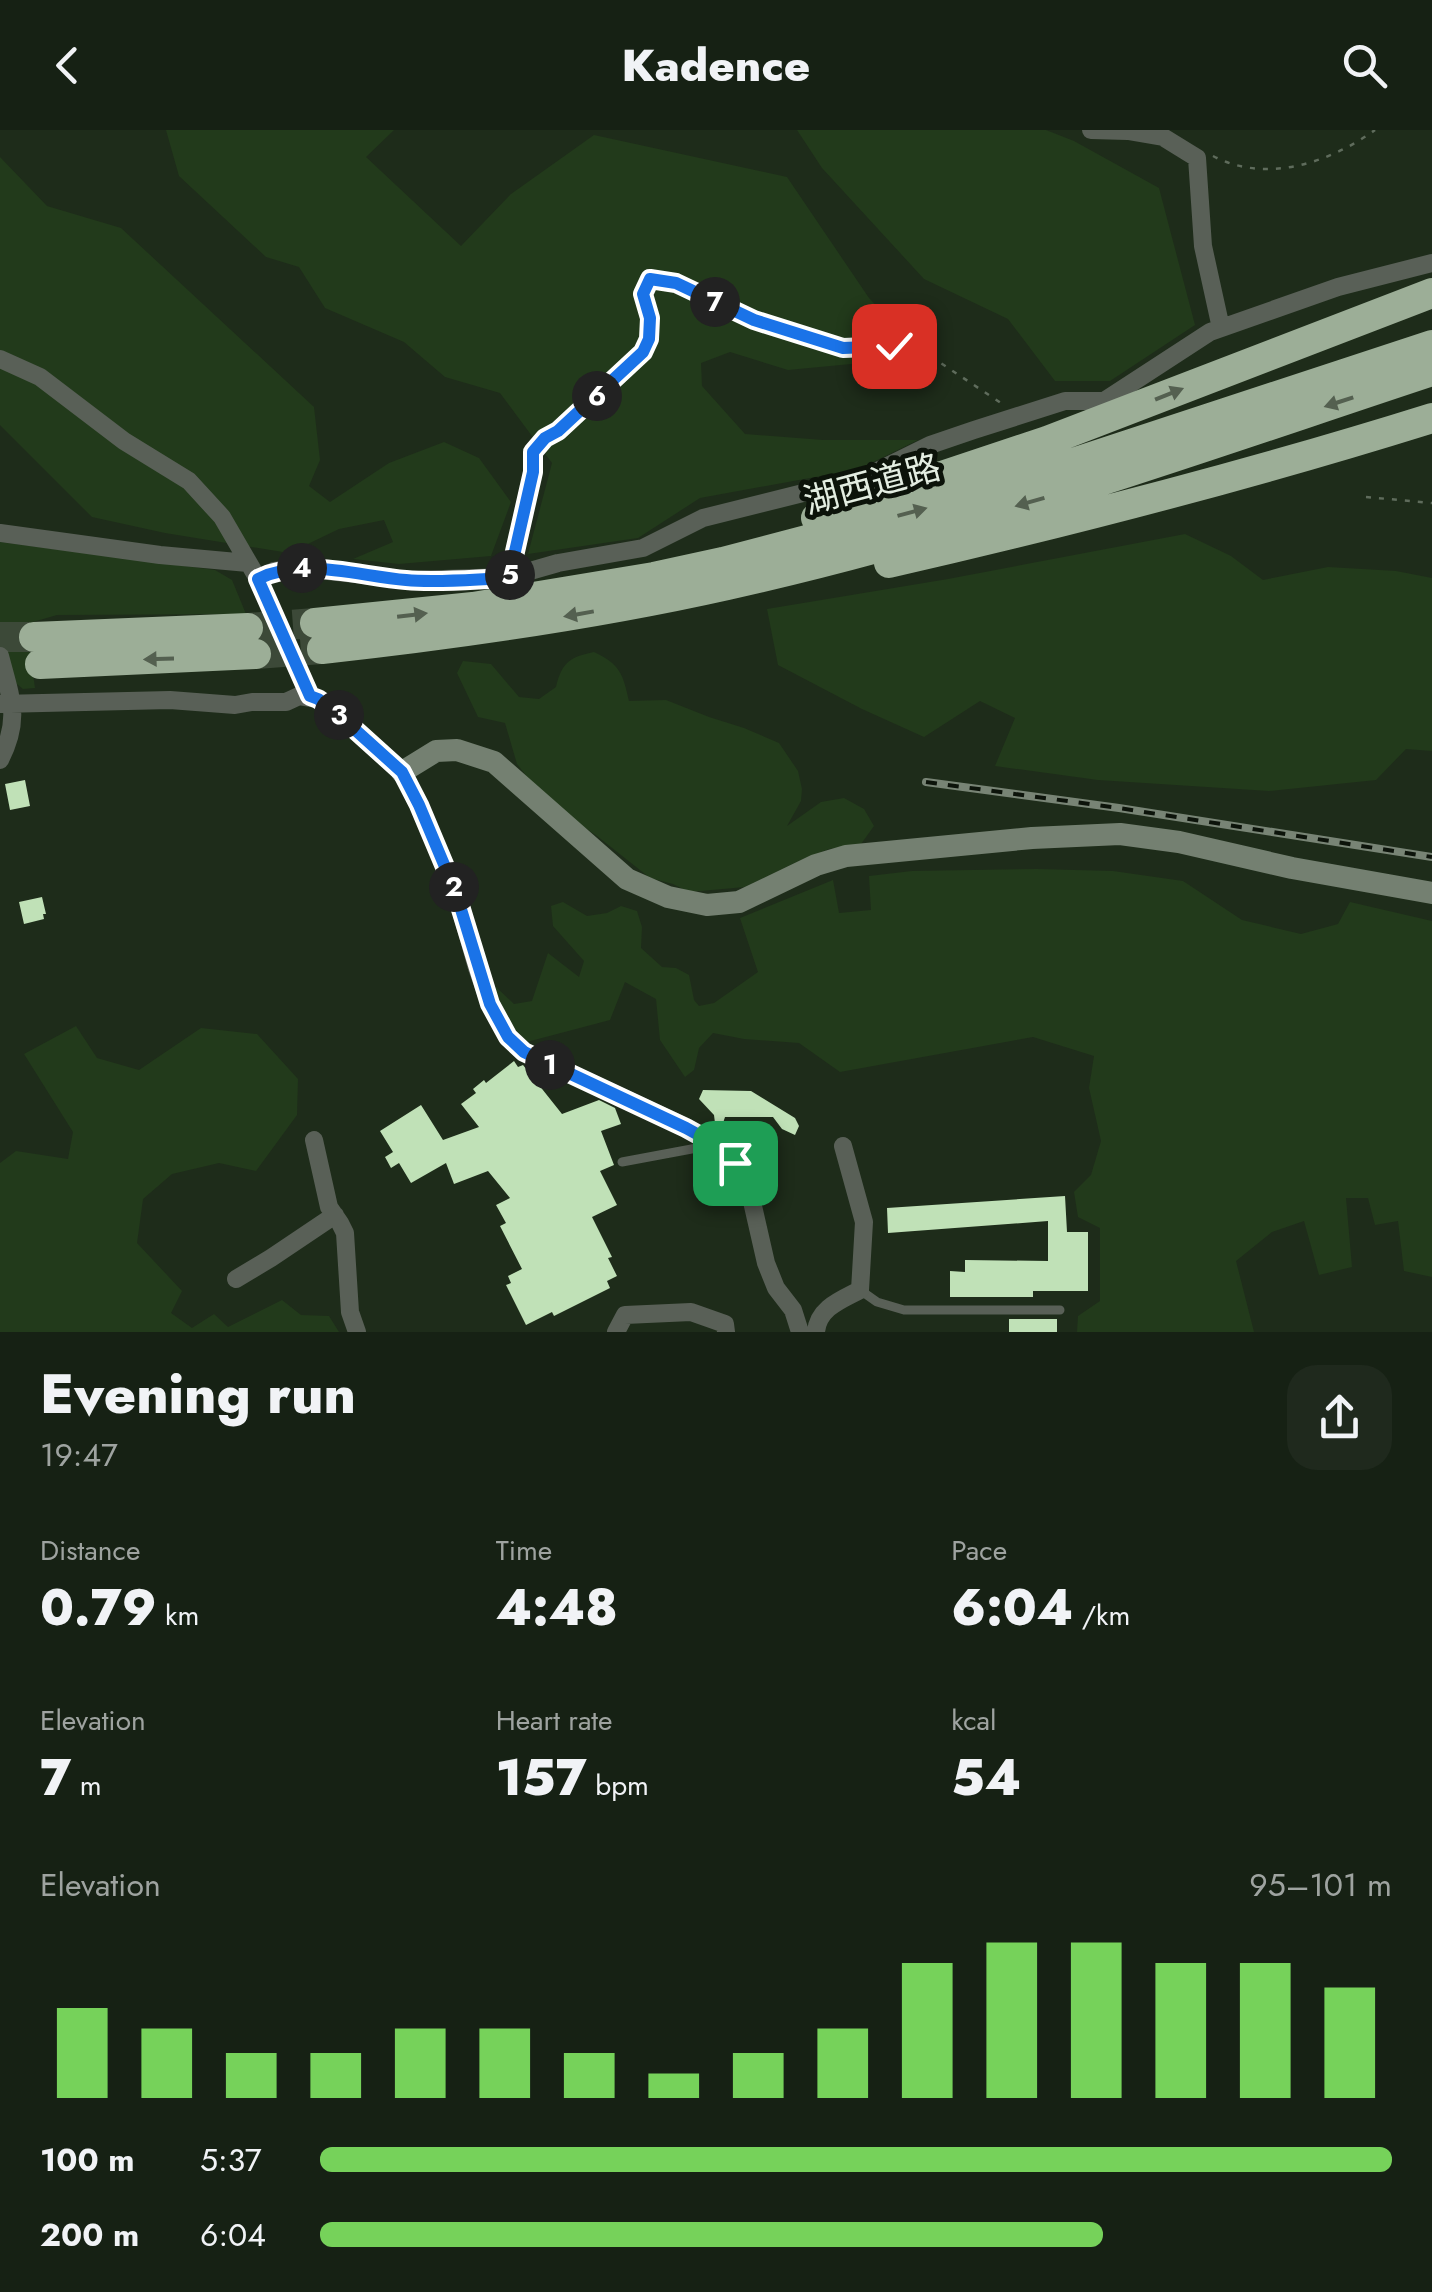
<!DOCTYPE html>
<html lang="en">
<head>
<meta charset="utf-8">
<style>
	body { margin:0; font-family:Jost,"Noto Sans JP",sans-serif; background:#1f291d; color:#f1f3f6; height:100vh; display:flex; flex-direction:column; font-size:38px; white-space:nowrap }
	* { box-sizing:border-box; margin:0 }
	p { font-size:32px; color:#9ea3a0 }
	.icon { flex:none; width:55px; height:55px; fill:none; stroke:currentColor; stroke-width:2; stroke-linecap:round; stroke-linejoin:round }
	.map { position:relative; height:1202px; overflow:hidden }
	.drawer { display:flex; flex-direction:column; background:#162114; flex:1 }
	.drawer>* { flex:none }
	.pin { position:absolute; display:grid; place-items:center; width:85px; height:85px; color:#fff; margin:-42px; border-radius:20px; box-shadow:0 5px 15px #0006 }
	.km { position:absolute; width:50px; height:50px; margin:-25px; border-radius:50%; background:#222; color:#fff; font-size:28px; line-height:50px; text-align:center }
	.round { display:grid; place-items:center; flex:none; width:105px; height:105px; border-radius:30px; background:#1f291d }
	.overview { display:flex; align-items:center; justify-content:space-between; height:170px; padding:0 40px }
	h1 { font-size:55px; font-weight:800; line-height:75px }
	.stats { display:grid; grid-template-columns:repeat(3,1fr); gap:15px; height:170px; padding:10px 40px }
	.stats div { display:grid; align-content:center }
	.stats b { font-size:50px; font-weight:800 }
	.stats small { font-size:28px; font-weight:400 }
	.stats p { font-size:28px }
	.chart { height:280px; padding:20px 40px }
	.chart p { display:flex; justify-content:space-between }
	.chart svg { width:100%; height:180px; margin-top:10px; stroke:#76d25a; stroke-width:6 }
	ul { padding:0 40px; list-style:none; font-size:32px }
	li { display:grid; grid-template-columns:160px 120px 1fr; align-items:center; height:75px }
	li i { height:25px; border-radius:12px; background:#76d25a }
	header { display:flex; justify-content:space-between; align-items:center; height:130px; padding:0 40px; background:#162114; font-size:45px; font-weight:800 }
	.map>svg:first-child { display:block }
</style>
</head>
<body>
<header><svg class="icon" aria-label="back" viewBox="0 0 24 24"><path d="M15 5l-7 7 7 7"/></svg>Kadence<svg class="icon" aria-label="search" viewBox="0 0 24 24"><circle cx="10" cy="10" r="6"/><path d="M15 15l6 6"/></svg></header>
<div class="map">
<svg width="1432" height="1202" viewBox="0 0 1432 1202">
	<rect width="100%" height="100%" fill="#1e2c1a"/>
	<path fill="#223a1b" d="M166,0H394L366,27L461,116L511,64L594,5L787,47L869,168L925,227L788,240L730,222L701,233L702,256L745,304L823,310H918L859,339L700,368L638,408L528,424L552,333L500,263L445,247L404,212L325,178L299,137L266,127L179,46Z
		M797,0H1046L1074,11L1159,58L1195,195L1110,251H1055L1008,189L924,149L822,38Z
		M0,27L47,76L121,98L314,277L320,330L309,356L330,372L389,333L444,312L479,328L511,372L491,426L399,434L353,429L393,412L384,390L339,399L289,423L165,403L92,387L0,295Z
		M1185,404L1231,426L1263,450L1328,437L1396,441L1432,448V621L1406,619L1376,650L1269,661L1098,650L995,636L1015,588L980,571L924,607L862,579L778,535L767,479L948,449Z
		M0,412L215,440L232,450L246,484L57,485L26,494L35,558L23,559L12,550L0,495Z
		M594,522C620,534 623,544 629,571L666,570L709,587L744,598L779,613L798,641L802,659L801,671L787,696L821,672L844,668L864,679L874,696L861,714L829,719L803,729L745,757L689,762L673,754L650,748L597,706L572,689L535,657L517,634L505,593L478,587L457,543L463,531L491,534L519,567L539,569L556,557C562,532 570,527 594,522Z
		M1037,739L1113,741L1183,751L1242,790L1301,804L1338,794L1350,772L1432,791V1147L1404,1141L1398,1091L1375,1095L1368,1068H1346L1352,1137L1319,1145L1304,1091L1272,1102L1236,1131L1254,1202H1077L1078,1186L1100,1171V1098L1078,1087L1074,1062L1091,1045L1101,1011L1089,958L1094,926L1033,907L840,942L799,913L744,909L713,903L699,918L694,940L685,947L660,910L656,869L625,852L610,890L523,913L492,871L496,857L514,874L532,871L548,823L579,847L584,831L553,796L551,776L563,772L587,786L607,783L621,776L637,781L642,797L641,818L662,837L676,838L689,845L694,870L699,876L714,873L758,842L740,788L833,750L839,783L871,780L869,746L912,741Z
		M76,896L97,928L139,940L201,898L257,904L298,949L297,985L256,1041L219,1033L172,1044L143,1069L137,1113L182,1161L171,1183L192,1198L214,1184L228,1197L282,1170L301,1185L329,1186L339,1202H0V1033L16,1021L68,1029L73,1002L24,924Z"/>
	<path fill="#c0e1b7" d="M25,650L30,676L10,680L5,654Z
		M42,767L46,784H43L44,789L24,794L19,772Z
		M514,931L518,937L523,935L562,984L599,970L615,978L621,994L601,1001L614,1035L600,1041L617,1075L592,1087L612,1127L608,1128L617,1146L607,1151L610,1158L554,1186L552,1182L526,1195L506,1155L511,1153L508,1146L522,1139L500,1096L506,1093L496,1075L510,1068L488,1041L454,1054L446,1033L411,1053L399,1033L391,1038L385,1027L393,1022L380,1001L421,975L443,1010L479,997L461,974L476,963L473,959L484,950L486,953Z
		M703,960L751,961L795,988L799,996L795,1005L782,999L773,987H725L722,996L715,993L714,985L699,969Z
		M1065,1066L1067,1102H1088V1161H1033V1167H950V1141L965,1142V1130L1048,1131V1091L888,1103L887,1078Z
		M1009,1189H1057V1202H1009Z"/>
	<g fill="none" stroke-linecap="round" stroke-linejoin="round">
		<path stroke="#3c4938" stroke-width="30" stroke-dasharray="30 15" stroke-linecap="butt" d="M248,498L315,493
			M0,507H34
			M256,524L322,519"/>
		<path stroke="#5f6c5c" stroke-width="2.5" stroke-dasharray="5 8" stroke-linecap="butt" d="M1213,26C1266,54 1329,33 1375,0
			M640,225L649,209L650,188L643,164L650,149L676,153L754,189L843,218L894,216L918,218L1001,273
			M1366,367L1432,373"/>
		<path stroke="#596057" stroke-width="9" d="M706,1008L715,1001L748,1024
			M622,1032L713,1015
			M860,1160L877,1172L904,1180H1060"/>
		<path stroke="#596057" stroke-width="18" d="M1091,0L1128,1L1163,7L1197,28L1203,116L1221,198
			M0,229L40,247L124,311L189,351L222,387L258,449L310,566
			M0,403L160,425L248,433
			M509,447L533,342V322L545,308L558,301L628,237
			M258,449L274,441L301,438L410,450L509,447L558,433L643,418L703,388L863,348L930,315L974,300L1065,271H1104L1210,202L1338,157L1432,133
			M0,526C11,568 21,589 0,630
			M0,574L170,570L235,575L252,572H286L299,566L318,569L331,578L402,642L419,675L456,763L477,838L490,874L508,907L524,922L686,997L715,1014L735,1033L748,1054L766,1133L776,1158L793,1180L800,1202
			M314,1010L329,1077L340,1093L345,1103L350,1182L357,1202
			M236,1149L271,1128L335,1085
			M616,1202L625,1185L691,1182L725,1194L726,1202
			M816,1202C818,1178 841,1170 860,1160L864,1092L843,1016"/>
		<path stroke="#748071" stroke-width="22" d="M402,642L436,621L457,620L494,632L627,749L668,767L707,775L739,772L816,735L846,726L1032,708L1120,704L1179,712L1292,738L1432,763"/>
		<path stroke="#9cae97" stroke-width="30" d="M816,388L1047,311L1432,163
			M889,433C1072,391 1253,344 1432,288
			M315,493L473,477L654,447L723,432L970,367L1432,215
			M34,507L248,498
			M322,519C458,504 593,485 727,455C967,402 1199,318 1432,241
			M40,534L256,524"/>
		<g stroke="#788475" stroke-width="8">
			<path id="rail" d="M926,652L1119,678L1432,727"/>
		</g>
		<use href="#rail" stroke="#0c130a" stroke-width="4" stroke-dasharray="11" stroke-linecap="butt"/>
	</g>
	<defs><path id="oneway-solid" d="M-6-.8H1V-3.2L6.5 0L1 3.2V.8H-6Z" transform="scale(2.5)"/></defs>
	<g fill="#546050">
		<use href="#oneway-solid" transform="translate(1169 264) rotate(-22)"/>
		<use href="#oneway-solid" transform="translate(1339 272) rotate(162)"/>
		<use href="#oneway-solid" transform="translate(1030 372) rotate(164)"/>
		<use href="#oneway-solid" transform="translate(912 382) rotate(-15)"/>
		<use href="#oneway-solid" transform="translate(579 484) rotate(170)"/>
		<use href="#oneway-solid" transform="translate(412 485) rotate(-7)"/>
		<use href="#oneway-solid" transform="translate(159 529) rotate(178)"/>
	</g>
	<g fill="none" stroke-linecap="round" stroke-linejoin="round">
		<g stroke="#fff" stroke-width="20">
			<path id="route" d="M735,1033L715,1014L686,998L524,922L508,907L490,874L456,763L419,675L402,642L331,578L318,569L310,566L258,449C302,427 358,446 406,450C440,453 475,449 509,448L533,342V322L545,308L558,301L643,222L649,209L650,188L643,164L650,149L676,153L754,190L843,218L894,216"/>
		</g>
		<use href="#route" stroke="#1a73e8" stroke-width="12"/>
	</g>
	<g text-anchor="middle" stroke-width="10" stroke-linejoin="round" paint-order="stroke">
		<g font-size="35" fill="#e3ede1" stroke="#0c130a">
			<text transform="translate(872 354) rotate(-15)" y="12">湖西道路</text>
		</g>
	</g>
</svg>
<div class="pin" style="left:735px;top:1033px;background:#1e9e55"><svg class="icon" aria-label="arrive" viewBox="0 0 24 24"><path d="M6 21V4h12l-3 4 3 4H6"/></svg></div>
<div class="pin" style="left:894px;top:216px;background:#d93025"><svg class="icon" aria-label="check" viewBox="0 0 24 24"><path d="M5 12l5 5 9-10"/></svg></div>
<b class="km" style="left:550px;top:935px">1</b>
<b class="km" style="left:454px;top:757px">2</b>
<b class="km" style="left:339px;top:585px">3</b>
<b class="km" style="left:302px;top:438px">4</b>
<b class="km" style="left:510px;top:445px">5</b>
<b class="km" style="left:597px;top:266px">6</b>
<b class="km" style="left:715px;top:172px">7</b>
</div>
<section class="drawer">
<div class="overview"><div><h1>Evening run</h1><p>19:47</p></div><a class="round"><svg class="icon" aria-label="share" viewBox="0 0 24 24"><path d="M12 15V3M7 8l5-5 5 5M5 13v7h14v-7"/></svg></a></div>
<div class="stats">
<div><p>Distance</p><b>0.79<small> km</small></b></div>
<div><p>Time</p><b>4:48</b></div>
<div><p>Pace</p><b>6:04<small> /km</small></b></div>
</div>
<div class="stats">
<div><p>Elevation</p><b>7<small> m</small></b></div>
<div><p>Heart rate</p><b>157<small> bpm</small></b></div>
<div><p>kcal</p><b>54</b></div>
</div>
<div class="chart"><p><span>Elevation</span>95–101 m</p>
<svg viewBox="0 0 160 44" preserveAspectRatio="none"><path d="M5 44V22M15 44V27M25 44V33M35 44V33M45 44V27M55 44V27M65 44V33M75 44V38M85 44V33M95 44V27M105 44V11M115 44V6M125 44V6M135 44V11M145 44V11M155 44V17"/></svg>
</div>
<ul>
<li><b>100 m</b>5:37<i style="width:100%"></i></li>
<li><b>200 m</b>6:04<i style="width:73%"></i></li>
</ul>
</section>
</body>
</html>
